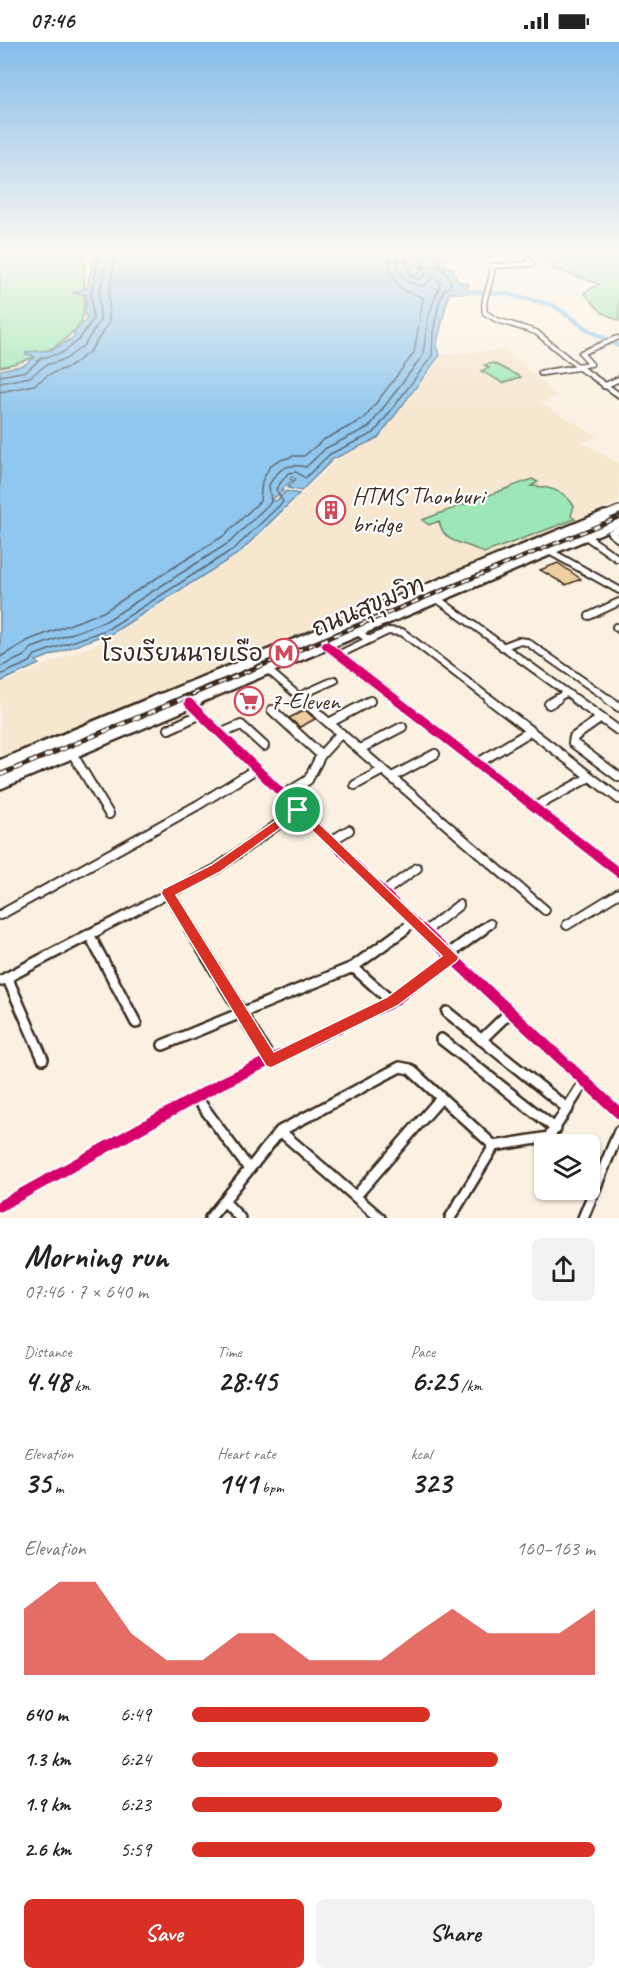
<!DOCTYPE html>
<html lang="en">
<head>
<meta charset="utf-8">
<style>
	body { margin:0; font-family:Caveat,"Playpen Sans Thai",sans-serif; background:#f2f2f2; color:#222; height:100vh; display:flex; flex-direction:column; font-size:22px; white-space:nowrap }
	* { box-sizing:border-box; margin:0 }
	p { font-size:20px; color:#767676 }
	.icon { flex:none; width:33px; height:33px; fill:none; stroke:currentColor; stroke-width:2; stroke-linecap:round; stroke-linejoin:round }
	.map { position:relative; height:1176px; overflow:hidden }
	.drawer { display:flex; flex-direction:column; background:#fff; flex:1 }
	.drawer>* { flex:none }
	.tools { position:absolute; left:534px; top:1092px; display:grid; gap:12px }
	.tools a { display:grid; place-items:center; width:66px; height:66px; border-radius:9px; background:#fff; box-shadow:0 2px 4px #0004; font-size:30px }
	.pin { position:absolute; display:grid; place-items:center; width:51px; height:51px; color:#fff; margin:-26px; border:3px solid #fff; border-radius:50%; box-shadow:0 2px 6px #0007 }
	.round { display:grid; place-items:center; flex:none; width:63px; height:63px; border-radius:9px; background:#f2f2f2 }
	.overview { display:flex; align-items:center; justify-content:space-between; height:102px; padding:0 24px }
	h1 { font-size:33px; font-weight:700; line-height:45px }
	.metrics { display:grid; grid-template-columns:repeat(3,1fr); gap:9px; height:102px; padding:6px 24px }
	.metrics div { display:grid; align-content:center }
	.metrics b { font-size:30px; font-weight:700 }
	.metrics small { font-size:16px; font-weight:400 }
	.metrics p { font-size:16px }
	.chart { height:168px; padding:12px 24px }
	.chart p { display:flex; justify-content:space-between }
	.chart svg { width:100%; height:108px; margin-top:6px; fill:#d93025; opacity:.7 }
	.button { display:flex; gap:12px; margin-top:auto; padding:12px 24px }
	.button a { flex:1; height:69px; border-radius:9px; background:#d93025; color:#fff; font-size:24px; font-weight:700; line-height:69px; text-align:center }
	.button a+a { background:#f2f2f2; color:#222 }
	ul { padding:0 24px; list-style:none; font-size:20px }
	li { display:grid; grid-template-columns:96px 72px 1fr; align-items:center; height:45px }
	li i { height:15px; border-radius:8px; background:#d93025 }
	.status { display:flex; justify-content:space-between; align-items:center; height:42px; padding:0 30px; background:#fff; direction:ltr }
	.status svg { height:16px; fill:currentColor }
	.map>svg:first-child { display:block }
</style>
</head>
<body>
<div class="status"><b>07:46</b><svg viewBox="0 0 49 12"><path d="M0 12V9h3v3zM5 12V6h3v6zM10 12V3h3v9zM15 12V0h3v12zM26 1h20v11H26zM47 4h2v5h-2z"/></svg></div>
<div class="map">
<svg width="619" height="1176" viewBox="0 0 619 1176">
	<rect width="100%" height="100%" fill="#faf1e2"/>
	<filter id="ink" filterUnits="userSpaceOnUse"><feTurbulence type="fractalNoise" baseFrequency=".0167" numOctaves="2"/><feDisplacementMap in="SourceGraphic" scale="12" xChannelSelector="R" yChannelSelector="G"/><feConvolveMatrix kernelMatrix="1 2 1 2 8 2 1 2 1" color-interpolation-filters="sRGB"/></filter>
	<g filter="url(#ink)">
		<path fill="#f6e7ce" d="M505,307L557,354L540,361L597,394L582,400L619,422V460L4,716L0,708V642L104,599L244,510L336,418L380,396L442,313Z"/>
		<path fill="#9de7b6" stroke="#6c886a" stroke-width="1.5" d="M0,212H84C84,224 86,269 82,277C67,305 29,319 0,325Z
			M548,212H619V279L601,270L584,251L599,242L551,226L554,224L543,214H550Z
			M493,321L521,335L503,341L481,329L489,326L484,323Z
			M532,437L538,440L531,444C548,445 565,448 574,464L571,474L575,477L484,511C466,499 445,505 439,479L429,483L422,478Z"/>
		<path fill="#90c7ee" stroke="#6e889b" stroke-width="1.5" d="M80,212H443L447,216L443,217H448L443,218L446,224H418L415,216H410L416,231H420L419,226L452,225L457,239L469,242L465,251H449L436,305L440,313L378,396L333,417L301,449L288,446L296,437L292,435L290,437L293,438L281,448L283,449L271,458L276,459L286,449L299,452L239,511L106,595L103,593L36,619L39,622L0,640V328L24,323L35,315L32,313L26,312V310L52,308L74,295V291L87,276L83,268L87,264L85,263L87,260L85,258V252L73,251L87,246L92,224L90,222L97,217L92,215L94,212Z"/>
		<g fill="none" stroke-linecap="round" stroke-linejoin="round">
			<path stroke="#5d6971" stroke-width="1.5" d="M408,212L405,219L411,234L417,237L423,236L426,231L419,212
				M0,334L27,329L41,316L62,311L79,298L93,277L91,251L99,218L98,212
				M0,341L30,335L46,323L66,317L84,303L100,279L99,252L107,219L106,212
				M0,350L34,343L50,332L71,324L90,309L109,281V253L115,212
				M0,615L29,598L103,570L225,493L260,459L262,439L270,424L277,419L294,414H304L323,398L364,377L414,311L423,257L421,254C398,251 388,234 389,212
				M0,625L24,614L32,606L106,579L230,500L271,460L269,443C278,427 287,420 306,425L326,406L369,385L423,313L428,275L441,240L434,234L423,244L406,239L398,224V212
				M0,633L30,620L35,613L108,587L235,506L283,460L276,447L288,431L296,430L305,436L330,412L374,391L432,314L433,291L439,261L444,248L451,242L448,233L439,224V212"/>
			<path stroke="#90c7ee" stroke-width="4.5" d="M458,249L507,252L553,263L590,289L619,304"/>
		</g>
		<path fill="#edcfa0" stroke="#3b2a1e" stroke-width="1.5" d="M558,521L581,537L566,543L540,528Z
			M305,668L315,677L300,685L289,676Z"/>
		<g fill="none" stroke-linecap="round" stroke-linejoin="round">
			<g stroke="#3b2a1e" stroke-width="7">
				<path id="minor-far4" d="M528,217L532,222L492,224C494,241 481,254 485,271L497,278L536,290L583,329
					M576,324L591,322L581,311L617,296
					M556,329L578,326"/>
			</g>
			<g stroke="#3b2a1e" stroke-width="8">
				<path id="minor-far3" d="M582,327L619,353
					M541,331L567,327
					M604,344L619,337"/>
			</g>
			<g stroke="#3b2a1e" stroke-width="10">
				<path id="minor-far2" d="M619,487L611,491L619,497
					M584,493L617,516
					M549,509L619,548
					M436,556L577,658
					M589,574L619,560
					M616,585L619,587
					M358,590L369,598L388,589L402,590L491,658
					M326,603L397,658
					M502,605L518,599L527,600L610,658
					M340,612L369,598
					M268,628L303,658
					M299,654L335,638
					M554,658L566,651"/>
			</g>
			<g stroke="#3b2a1e" stroke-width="12">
				<path id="minor-far1" d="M301,657L545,868
					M395,657L619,831
					M489,657L619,757
					M575,657L619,689
					M608,657L619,665
					M189,661L422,888
					M549,662L557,657
					M272,668L321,713
					M601,676L574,695L573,701L619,735
					M329,681L370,659
					M169,687L201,672
					M220,692L241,683L264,704
					M360,707L402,685
					M72,711L109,772
					M478,721L531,689
					M392,735L435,712
					M355,743L383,728
					M282,754L308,738L321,713L341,691
					M535,765L590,735
					M331,799L349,788
					M384,850L417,826
					M168,851L191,888
					M0,873L198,763L256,727
					M567,883L619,851
					M98,888L216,827L298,768
					M403,888L414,880
					M427,888L459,863
					M481,888L490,882"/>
			</g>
			<g stroke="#3b2a1e" stroke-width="14">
				<path id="minor" d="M190,887L271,1019
					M421,887L619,1071
					M425,890L429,887
					M89,892L136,981
					M449,912L483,887
					M353,925L392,960
					M7,935L43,1017
					M0,939L100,887
					M447,970L568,1067
					M441,997L556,1087
					M481,998L510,970
					M163,1003L353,925L405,887
					M196,1055L249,1127
					M280,1089L380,1176
					M356,1154L441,1056
					M224,1159L240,1176
					M0,1164L222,1041L392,960L452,915
					M210,1176L280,1089L400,1025L410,1027L494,1104
					M450,1176L494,1104L549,1095L584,1040
					M583,1176L619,1089"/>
			</g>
			<g stroke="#3b2a1e" stroke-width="10">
				<path id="highway-far2" d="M602,475L619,468"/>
			</g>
			<g stroke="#3b2a1e" stroke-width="14">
				<path id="highway-far1" d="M158,658L605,474
					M195,658L619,479"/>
			</g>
			<g stroke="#3b2a1e" stroke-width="16">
				<path id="highway" d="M0,724L162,657
					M0,741L198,657"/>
			</g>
			<use href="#minor-far4" stroke="#fff" stroke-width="4"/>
			<use href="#minor-far3" stroke="#fff" stroke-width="4.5"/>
			<use href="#minor-far2" stroke="#fff" stroke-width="6"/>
			<use href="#minor-far1" stroke="#fff" stroke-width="8"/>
			<use href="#minor" stroke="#fff" stroke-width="9"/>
			<use href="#highway-far2" stroke="#fff" stroke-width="7"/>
			<use href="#highway-far1" stroke="#fff" stroke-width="9"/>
			<use href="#highway" stroke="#fff" stroke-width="11"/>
			<g stroke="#3b2a1e" stroke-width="4.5">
				<path id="rail-far1" d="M179,658L619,475"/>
			</g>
			<g stroke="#3b2a1e" stroke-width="5">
				<path id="rail" d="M0,733L182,657"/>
			</g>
			<use href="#rail-far1" stroke="#fff" stroke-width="2" stroke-dasharray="7" stroke-linecap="butt"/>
			<use href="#rail" stroke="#fff" stroke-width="3" stroke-dasharray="8" stroke-linecap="butt"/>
			<g stroke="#fff" stroke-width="11">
				<path id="cycleway-far2" d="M326,603L397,658"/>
			</g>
			<g stroke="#fff" stroke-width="13">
				<path id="cycleway-far1" d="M395,657L619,831
					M189,661L422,888"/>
			</g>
			<g stroke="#fff" stroke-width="15">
				<path id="cycleway" d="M421,887L619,1071
					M0,1164L222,1041L392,960L452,915"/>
			</g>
			<use href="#cycleway-far2" stroke="#d6006c" stroke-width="8"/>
			<use href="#cycleway-far1" stroke="#d6006c" stroke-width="9"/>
			<use href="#cycleway" stroke="#d6006c" stroke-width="11"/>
		</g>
	</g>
	<linearGradient id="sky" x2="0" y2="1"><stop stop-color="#85bcea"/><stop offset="0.56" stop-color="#fdf9f2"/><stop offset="1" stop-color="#fdf9f2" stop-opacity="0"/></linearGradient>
	<rect width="619" height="376" fill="url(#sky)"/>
	<path fill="#d93025" stroke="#fff" stroke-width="1.5" fill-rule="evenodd" d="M298,763L302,765L459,915L457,919L397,964L271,1026L266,1024L161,851L163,847L211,823ZM297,774L442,914L387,955L274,1010L176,853L220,830Z"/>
	<defs>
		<g id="building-ring" transform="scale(1.5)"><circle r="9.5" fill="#fff" stroke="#d1495b" stroke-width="1.5"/><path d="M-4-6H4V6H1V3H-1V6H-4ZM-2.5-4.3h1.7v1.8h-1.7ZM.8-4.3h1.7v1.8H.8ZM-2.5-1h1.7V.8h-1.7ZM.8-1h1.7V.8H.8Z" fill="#d1495b"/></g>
		<g id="metro-ring" transform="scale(1.5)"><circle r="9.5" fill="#fff" stroke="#d1495b" stroke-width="1.5"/><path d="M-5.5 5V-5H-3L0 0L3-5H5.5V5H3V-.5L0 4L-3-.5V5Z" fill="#d1495b"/></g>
		<g id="supermarket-ring" transform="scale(1.5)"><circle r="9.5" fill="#fff" stroke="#d1495b" stroke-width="1.5"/><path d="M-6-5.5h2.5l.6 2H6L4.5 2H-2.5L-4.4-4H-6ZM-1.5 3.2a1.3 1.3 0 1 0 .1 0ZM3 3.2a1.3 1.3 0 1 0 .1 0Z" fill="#d1495b"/></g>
	</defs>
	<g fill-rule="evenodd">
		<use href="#building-ring" x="331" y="468"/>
		<use href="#metro-ring" x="284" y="611"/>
		<use href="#supermarket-ring" x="249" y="659"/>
	</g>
	<g text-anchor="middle" stroke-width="4.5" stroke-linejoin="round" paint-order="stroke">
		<g font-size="24" fill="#3b2a1e" stroke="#fff" text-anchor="start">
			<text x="352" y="462">HTMS Thonburi<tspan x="352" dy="28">bridge</tspan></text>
			<text x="263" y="619" text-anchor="end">โรงเรียนนายเรือ</text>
			<text x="270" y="667">7-Eleven</text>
		</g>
		<g font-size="24" fill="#3b2a1e" stroke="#fff">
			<text transform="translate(368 564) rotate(-23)" y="8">ถนนสุขุมวิท</text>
		</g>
	</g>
</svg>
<div class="tools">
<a><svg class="icon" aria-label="layers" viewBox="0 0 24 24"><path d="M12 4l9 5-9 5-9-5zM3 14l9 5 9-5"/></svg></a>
</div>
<div class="pin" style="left:298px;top:768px;background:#1e9e55"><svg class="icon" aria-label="arrive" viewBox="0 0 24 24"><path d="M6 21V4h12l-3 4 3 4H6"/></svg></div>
</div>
<section class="drawer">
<div class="overview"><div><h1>Morning run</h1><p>07:46 · 7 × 640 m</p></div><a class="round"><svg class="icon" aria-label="share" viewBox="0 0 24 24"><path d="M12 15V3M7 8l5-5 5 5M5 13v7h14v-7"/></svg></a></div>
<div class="metrics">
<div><p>Distance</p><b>4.48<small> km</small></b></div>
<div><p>Time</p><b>28:45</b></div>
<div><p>Pace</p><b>6:25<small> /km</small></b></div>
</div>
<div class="metrics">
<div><p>Elevation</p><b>35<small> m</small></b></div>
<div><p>Heart rate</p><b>141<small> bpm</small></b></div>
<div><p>kcal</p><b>323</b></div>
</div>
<div class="chart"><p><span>Elevation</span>160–163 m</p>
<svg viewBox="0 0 160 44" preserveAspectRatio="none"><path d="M0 44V17L10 6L20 6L30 27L40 38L50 38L60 27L70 27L80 38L90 38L100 38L110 27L120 17L130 27L140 27L150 27L160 17V44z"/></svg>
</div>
<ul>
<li><b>640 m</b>6:49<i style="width:59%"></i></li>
<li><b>1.3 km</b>6:24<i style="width:76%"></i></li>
<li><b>1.9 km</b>6:23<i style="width:77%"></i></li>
<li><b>2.6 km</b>5:59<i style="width:100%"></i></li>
</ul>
<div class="button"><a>Save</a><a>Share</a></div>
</section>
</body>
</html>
